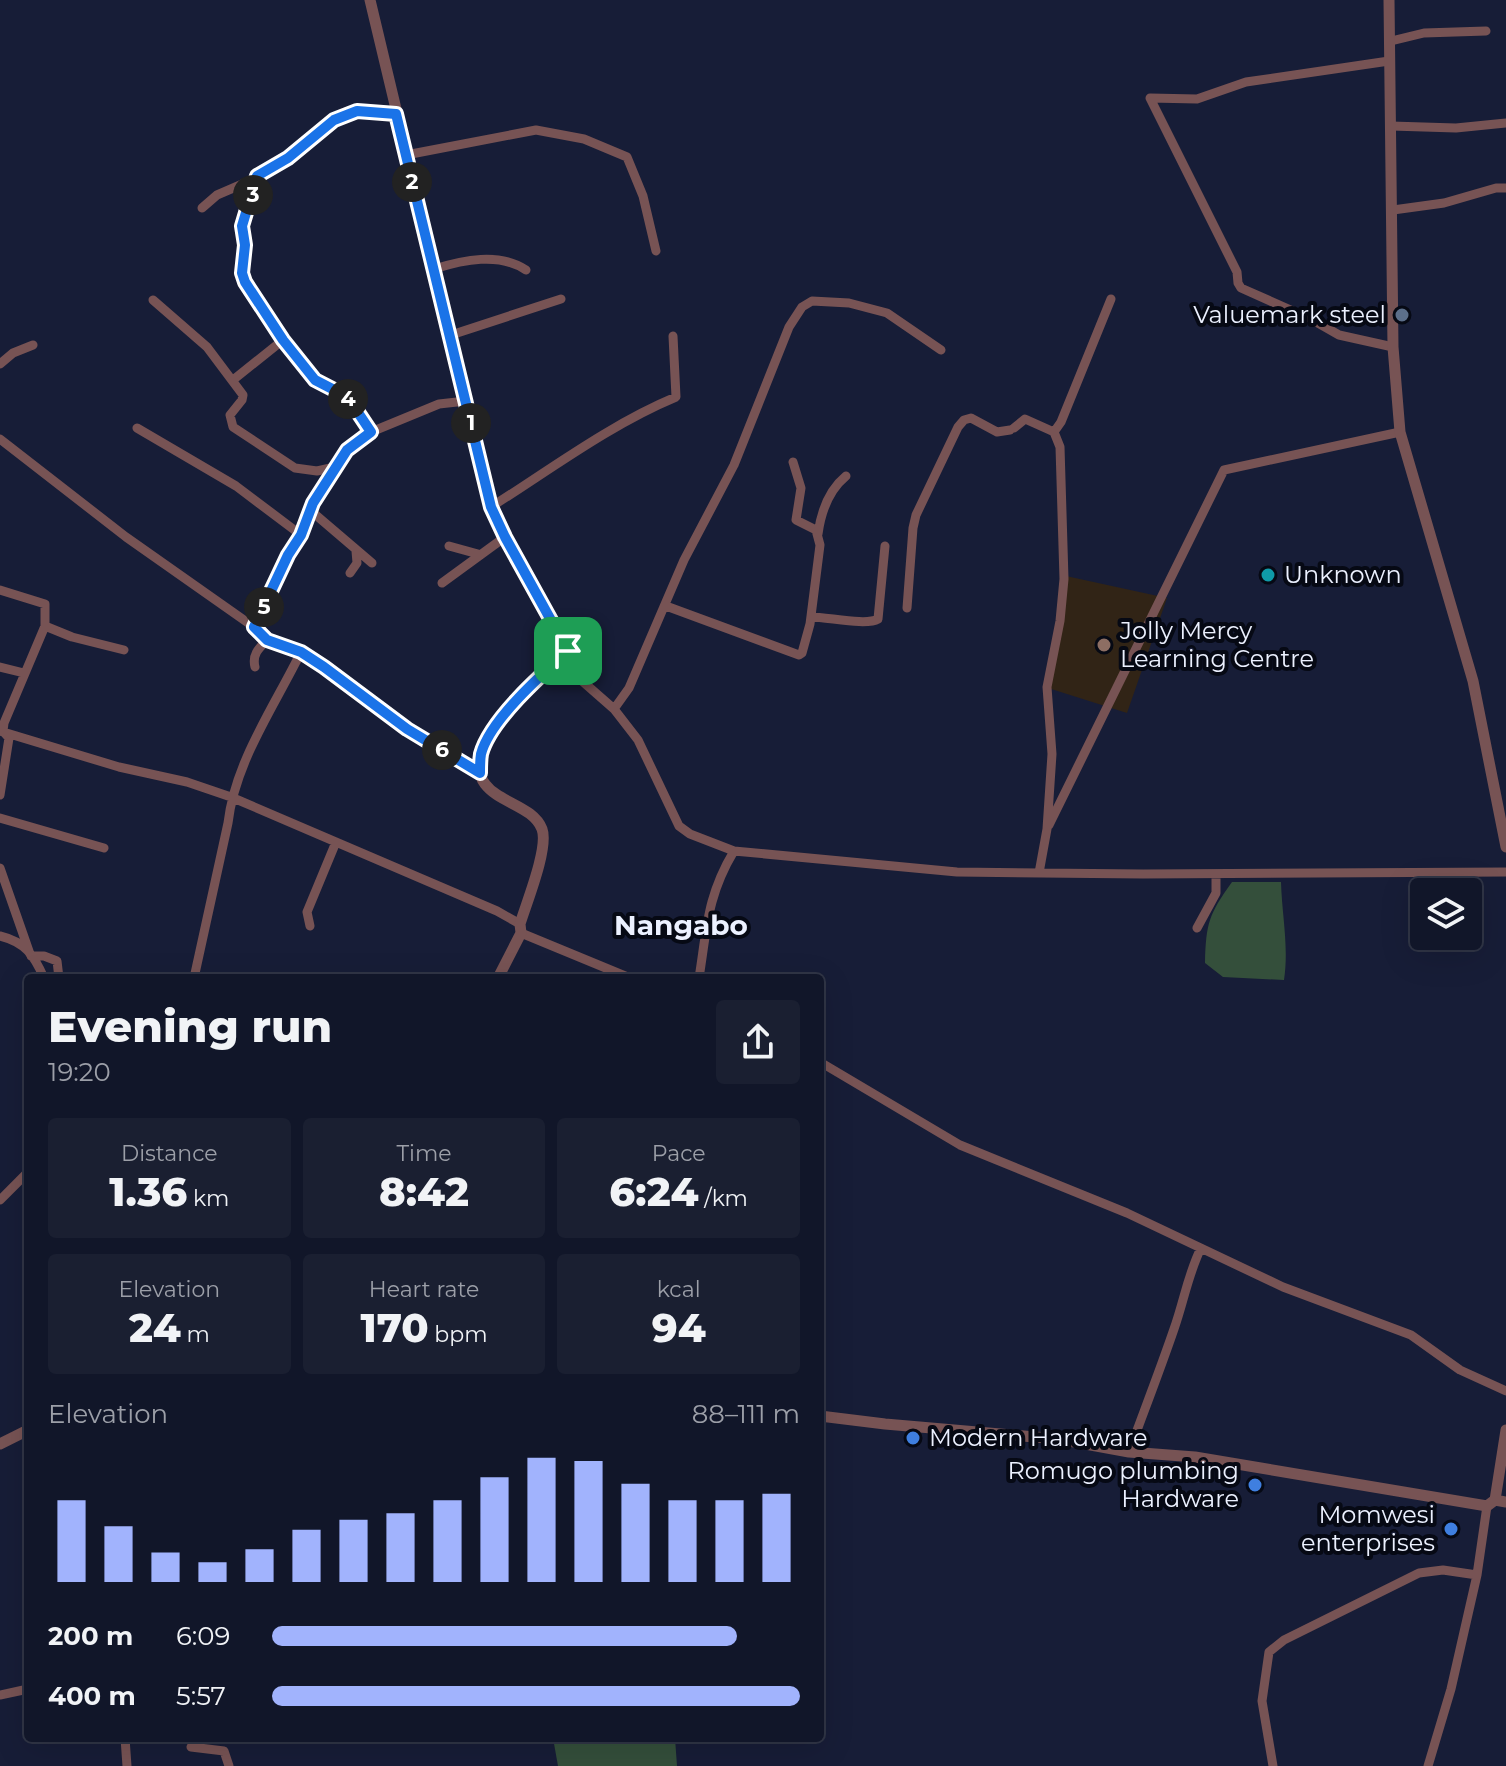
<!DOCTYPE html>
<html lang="en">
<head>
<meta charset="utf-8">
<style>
	body { margin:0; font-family:Montserrat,sans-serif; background:#1a1f31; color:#f1f3f6; height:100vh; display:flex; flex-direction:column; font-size:30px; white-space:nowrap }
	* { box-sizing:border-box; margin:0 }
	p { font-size:26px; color:#9c9fa8 }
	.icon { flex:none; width:44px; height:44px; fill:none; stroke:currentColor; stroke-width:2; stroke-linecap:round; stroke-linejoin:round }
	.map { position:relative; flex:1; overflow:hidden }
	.drawer { position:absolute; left:24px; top:974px; width:800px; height:768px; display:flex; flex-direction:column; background:#111629; border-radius:8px; box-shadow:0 8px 32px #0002,0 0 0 2px #303546 }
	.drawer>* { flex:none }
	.buttons { position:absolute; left:1410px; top:878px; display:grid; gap:16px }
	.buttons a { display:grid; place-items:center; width:72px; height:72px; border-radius:8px; background:#111629; box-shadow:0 8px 32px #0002,0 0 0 2px #303546; font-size:40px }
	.pin { position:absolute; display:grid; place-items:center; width:68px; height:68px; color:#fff; margin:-34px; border-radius:16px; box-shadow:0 4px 12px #0006 }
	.km { position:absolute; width:40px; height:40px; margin:-20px; border-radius:50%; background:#222; color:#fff; font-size:22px; line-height:40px; text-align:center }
	.round { display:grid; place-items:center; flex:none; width:84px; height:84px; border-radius:8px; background:#1a1f31 }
	.overview { display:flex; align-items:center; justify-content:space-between; height:136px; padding:0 24px }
	h1 { font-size:44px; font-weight:800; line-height:60px }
	.metrics { display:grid; grid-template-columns:repeat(3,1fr); gap:12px; height:136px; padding:8px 24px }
	.metrics div { display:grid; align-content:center; border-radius:8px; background:#1a1f31; text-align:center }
	.metrics b { font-size:40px; font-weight:800 }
	.metrics small { font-size:22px; font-weight:400 }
	.metrics p { font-size:22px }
	.chart { height:224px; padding:16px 24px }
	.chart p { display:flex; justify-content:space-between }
	.chart svg { width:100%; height:144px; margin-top:8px; stroke:#a1b3fd; stroke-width:6 }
	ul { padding:0 24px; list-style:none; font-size:26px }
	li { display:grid; grid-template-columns:128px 96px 1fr; align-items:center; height:60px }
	li i { height:20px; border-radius:10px; background:#a1b3fd }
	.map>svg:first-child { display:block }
</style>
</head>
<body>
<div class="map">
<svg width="1506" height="1766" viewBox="0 0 1506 1766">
	<rect width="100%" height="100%" fill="#171d37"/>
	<path fill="#312416" d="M1066,576L1167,598L1127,713L1048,688Z"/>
	<path fill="#344f3b" d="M1232,882H1281C1282,916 1289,947 1284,980L1223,977L1205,963C1206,923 1209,914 1232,882Z
		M553,1738H675L677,1766H558Z"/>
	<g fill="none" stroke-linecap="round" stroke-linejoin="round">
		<path stroke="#775354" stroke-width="9" d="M1391,41L1424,33L1486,31
			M1389,61L1246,82L1197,99L1150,98L1237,272L1238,283L1241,288L1311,319L1339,335L1393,347
			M1391,126L1456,128L1506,123
			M406,155L536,130L584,139L627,157L643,196L656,251
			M202,208L217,195L254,179
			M1393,210L1444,203L1496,188H1506
			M434,269C463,260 499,252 526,270
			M153,300L207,347L243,395L242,400L230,415L233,427L295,468L317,471L335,467
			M451,335L561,299
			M0,364L13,353L33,345
			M233,380L283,340
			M137,428L236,486L301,535
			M1014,428L1025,419L1054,432
			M371,432L353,405L336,389L315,380L283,340L245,282L242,273L245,245L242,226L253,195L254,179L288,158L334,120L357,111L396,114
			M0,439L126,537L254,627L267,640L301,652L324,667L407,729L480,773
			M491,507C551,469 611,424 676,397L673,336
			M310,510L372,563
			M818,534C821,512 829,490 846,476
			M449,546L478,554
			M350,573L357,563L356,551
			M442,583L505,537
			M0,590L45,604V626L4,723L3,731L9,738L0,795
			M666,606L799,655L802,653L810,624L820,545L816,530L796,520L801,488L793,462
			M907,608L913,528L916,515L958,427L964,420L971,418L997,432L1010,430
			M811,617C828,617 866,626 878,619L885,546
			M45,626L72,637L124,650
			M254,627L288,555L301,535L313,503L347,450L371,432L439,404L466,401
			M568,651L573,673L614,709L638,740L679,826L690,834L734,851L957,872L1143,874L1506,872
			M0,667L24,673
			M255,667C252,655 258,649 267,640
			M614,709L629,688L684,560L734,465L789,327L802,307L812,301L849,303L887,313L941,350
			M0,731L119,767L187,782L231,797L497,911L520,924
			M0,818L104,848
			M1049,825L1224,470L1400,432
			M0,868L30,954
			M1039,873L1047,829L1052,754L1047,687L1060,621L1064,579L1060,447L1054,432L1061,422L1111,299
			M310,926L307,912L336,842
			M1197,928L1216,893V874
			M521,933L630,978
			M0,936C25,942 34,955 44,978
			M31,956H44L57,961L59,978
			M194,978L228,823C235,762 274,707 301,652
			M699,978C707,928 707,896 734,851
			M820,1062L960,1145L1127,1213L1283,1287L1411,1335L1460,1370L1506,1391
			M0,1200L28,1172
			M1129,1452C1144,1411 1160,1370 1174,1329C1184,1301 1188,1274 1201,1248
			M0,1695L28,1689
			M125,1738L127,1766
			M191,1747L224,1751L229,1766
			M1273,1766L1262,1701L1269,1652L1284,1640L1419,1573L1443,1570L1477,1575
			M1428,1766L1451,1689L1477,1575L1487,1506"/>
		<path stroke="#775354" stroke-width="11" d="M370,0L491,507L505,537L568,651C545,672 457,749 485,784C499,803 533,806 542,829C549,848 526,904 520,924L521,933L498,978
			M1389,0L1393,347L1400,432L1473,681L1506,847
			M820,1416L885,1424L1058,1439L1129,1452L1195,1457L1487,1506L1495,1500L1506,1502
			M0,1444L28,1430
			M1495,1500L1506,1430"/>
	</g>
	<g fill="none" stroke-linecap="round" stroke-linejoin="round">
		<g stroke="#fff" stroke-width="16">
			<path id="route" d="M357,111L396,114L491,507L505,537L568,651C542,674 490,720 481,754C480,760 480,768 480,773L407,729L324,667L301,652L267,640L254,627L288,555L301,535L313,503L347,450L371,432L353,405L344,395L315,380L283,340L245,282L242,273L245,245L242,226L257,176L288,158L334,120Z"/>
		</g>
		<use href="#route" stroke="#1a73e8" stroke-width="10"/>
	</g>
	<circle fill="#5c6f8a" stroke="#060914" stroke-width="3" cx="1402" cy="315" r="8"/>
	<circle fill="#0f9aa8" stroke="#060914" stroke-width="3" cx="1268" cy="575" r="8"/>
	<circle fill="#8d6e63" stroke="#060914" stroke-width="3" cx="1104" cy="645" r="8"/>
	<g fill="#3f7fe0" stroke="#060914" stroke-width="3">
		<circle cx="913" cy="1438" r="8"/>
		<circle cx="1255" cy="1485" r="8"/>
		<circle cx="1451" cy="1529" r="8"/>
	</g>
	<g text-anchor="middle" stroke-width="8" stroke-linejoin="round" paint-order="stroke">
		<g font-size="24" fill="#ecf1ff" stroke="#060914" text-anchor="end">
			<text x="1386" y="323">Valuemark steel</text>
			<text x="1284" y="583" text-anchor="start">Unknown</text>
			<text x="1120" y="639" text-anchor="start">Jolly Mercy<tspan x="1120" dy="28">Learning Centre</tspan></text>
			<text x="929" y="1446" text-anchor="start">Modern Hardware</text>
			<text x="1239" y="1479">Romugo plumbing<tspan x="1239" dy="28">Hardware</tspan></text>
			<text x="1435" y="1523">Momwesi<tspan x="1435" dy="28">enterprises</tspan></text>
		</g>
		<g font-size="28" font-weight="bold" fill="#ecf1ff" stroke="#060914">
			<text x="681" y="935">Nangabo</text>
		</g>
	</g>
</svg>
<div class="buttons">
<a><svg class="icon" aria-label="layers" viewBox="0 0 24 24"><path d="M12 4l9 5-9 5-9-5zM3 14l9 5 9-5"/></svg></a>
</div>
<div class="pin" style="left:568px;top:651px;background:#1e9e55"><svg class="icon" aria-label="arrive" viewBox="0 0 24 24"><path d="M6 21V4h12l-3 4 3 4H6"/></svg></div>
<b class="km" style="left:471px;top:423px">1</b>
<b class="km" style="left:412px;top:182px">2</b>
<b class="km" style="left:253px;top:195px">3</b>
<b class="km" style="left:348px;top:399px">4</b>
<b class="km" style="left:264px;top:607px">5</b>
<b class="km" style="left:442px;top:750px">6</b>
<section class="drawer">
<div class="overview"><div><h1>Evening run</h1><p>19:20</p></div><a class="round"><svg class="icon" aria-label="share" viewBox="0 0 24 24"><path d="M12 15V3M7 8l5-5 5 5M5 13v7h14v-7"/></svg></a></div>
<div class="metrics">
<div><p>Distance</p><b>1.36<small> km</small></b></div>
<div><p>Time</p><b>8:42</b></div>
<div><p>Pace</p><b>6:24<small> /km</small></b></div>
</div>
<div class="metrics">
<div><p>Elevation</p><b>24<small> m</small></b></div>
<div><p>Heart rate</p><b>170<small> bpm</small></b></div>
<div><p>kcal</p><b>94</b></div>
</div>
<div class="chart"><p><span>Elevation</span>88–111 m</p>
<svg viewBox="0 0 160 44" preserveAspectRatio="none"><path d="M5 44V19M15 44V27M25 44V35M35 44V38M45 44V34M55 44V28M65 44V25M75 44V23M85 44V19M95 44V12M105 44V6M115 44V7M125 44V14M135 44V19M145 44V19M155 44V17"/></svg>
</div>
<ul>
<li><b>200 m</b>6:09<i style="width:88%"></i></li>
<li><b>400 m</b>5:57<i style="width:100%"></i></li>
</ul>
</section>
</div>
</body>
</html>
